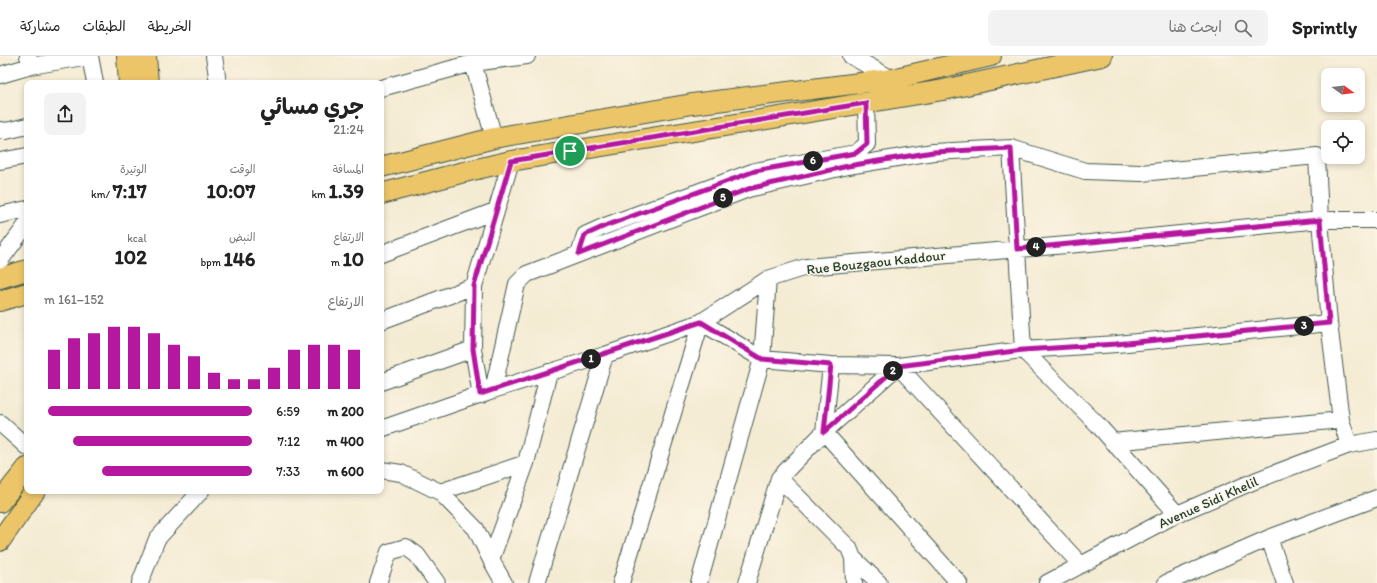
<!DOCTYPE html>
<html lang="ar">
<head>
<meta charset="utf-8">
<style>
	body { margin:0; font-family:Itim,"Playpen Sans Arabic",sans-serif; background:#f2f2f2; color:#222; direction:rtl; height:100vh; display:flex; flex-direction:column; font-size:15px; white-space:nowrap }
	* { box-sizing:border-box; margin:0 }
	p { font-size:13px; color:#767676 }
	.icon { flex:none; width:22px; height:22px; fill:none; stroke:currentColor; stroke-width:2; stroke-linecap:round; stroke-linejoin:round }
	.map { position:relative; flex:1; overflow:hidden; direction:ltr }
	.sheet { position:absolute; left:24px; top:24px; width:360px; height:414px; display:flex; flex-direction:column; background:#fff; border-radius:8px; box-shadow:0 2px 6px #0003; direction:rtl }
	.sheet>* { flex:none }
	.needle { width:26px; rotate:105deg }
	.tools { position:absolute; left:1321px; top:12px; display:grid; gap:8px }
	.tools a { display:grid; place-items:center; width:44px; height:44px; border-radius:8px; background:#fff; box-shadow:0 2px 6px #0003; font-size:20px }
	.pin { position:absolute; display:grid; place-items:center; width:34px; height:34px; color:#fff; margin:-17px; border:2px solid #fff; border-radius:50%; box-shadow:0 1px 4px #0007 }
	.km { position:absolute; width:20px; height:20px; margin:-10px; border-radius:50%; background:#222; color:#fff; font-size:11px; line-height:20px; text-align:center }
	.round { display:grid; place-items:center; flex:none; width:42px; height:42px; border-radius:8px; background:#f2f2f2 }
	.head { display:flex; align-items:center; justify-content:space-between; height:68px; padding:0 20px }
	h1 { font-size:22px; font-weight:700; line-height:30px }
	.stats { display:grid; grid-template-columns:repeat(3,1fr); gap:6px; height:68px; padding:4px 20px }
	.stats div { display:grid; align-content:center }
	.stats b { font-size:20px; font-weight:700 }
	.stats small { font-size:11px; font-weight:400 }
	.stats p { font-size:11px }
	.chart { height:112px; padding:8px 20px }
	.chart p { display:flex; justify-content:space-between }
	.chart svg { width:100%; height:72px; margin-top:4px; stroke:#b5179e; stroke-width:6 }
	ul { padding:0 20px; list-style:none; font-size:13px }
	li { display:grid; grid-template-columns:64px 48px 1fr; align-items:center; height:30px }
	li i { height:10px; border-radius:5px; background:#b5179e }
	header { display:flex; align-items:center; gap:24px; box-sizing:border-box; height:56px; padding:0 20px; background:#fff; border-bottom:1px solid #e0e0e0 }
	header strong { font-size:19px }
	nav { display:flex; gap:22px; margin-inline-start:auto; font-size:14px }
	.search { width:280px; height:36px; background:#f2f2f2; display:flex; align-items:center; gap:10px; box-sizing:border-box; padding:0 14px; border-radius:8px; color:#767676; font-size:15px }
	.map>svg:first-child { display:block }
</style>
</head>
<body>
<header>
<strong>Sprintly</strong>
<div class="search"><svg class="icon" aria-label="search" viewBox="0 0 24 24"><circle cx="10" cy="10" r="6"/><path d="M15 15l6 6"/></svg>ابحث هنا</div>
<nav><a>الخريطة</a><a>الطبقات</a><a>مشاركة</a></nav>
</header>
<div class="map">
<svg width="1377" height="527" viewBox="0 0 1377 527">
	<rect width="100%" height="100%" fill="#fcf5e5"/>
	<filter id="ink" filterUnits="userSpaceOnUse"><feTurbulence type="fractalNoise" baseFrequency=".025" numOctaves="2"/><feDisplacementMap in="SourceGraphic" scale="8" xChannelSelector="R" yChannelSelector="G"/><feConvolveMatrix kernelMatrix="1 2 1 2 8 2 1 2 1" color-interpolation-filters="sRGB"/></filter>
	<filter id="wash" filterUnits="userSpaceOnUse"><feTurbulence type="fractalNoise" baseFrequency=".012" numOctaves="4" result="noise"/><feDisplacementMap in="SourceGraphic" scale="16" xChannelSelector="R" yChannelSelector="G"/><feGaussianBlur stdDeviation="0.9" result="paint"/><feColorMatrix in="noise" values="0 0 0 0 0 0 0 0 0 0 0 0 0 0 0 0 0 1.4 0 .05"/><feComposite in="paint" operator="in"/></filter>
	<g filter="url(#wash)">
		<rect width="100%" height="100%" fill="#f4ebd3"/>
	</g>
	<g filter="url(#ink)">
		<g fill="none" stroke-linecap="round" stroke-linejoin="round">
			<g stroke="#3f574c" stroke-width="18">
				<path id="minor" d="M28,0L31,10L89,0
					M90,0L95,27
					M214,0L218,27
					M851,0L892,23
					M473,7L494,82
					M0,19L31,10
					M381,32L473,7L527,0
					M0,74L6,75L27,70
					M1011,92L1023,294L1098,369L1177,458
					M0,105L27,100
					M0,159L27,153
					M381,198L495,155
					M579,198L585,179L605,170L755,115L856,97L867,88L866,47
					M0,205L27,168
					M381,265L474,230
					M831,309L824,376L959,527
					M381,326L473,293
					M493,334L517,228L527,218L748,133L848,110L933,96L1011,92L1085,115L1141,117L1317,100L1320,164L1329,267L1341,364L1349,389
					M481,339L473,293L474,230L511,105
					M0,367L27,391
					M381,373L493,334L605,299L701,266L768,223L806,211L1090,187L1320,164H1377
					M1112,386L1341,364
					M381,414L401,417L440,436L476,473L491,504L504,527
					M779,422L849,492L853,502L854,527
					M440,436L526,407
					M1269,482L1285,527
					M853,502L879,527
					M491,504L526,407L549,316
					M140,527L157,483L201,435
					M378,527L389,496L406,491L417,499L437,527
					M537,527L605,299
					M621,527L701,266L762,303L831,309L898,310L1023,294L1117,288L1329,267
					M699,527L762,303L768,223
					M747,527L779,422L824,376L898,310L1081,509
					M1047,527L1177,458L1257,424L1349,389L1377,384
					M1166,527L1269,482L1377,442"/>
			</g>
			<g stroke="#3f574c" stroke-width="22">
				<path id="major" d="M127,0L129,27
					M146,0L148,27
					M381,111L494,82L692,48L892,23L991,0
					M381,138L460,117L511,105L943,34L1102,0
					M0,222L27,214
					M0,245L27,237
					M0,446L27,412
					M0,485L35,435"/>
			</g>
			<use href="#minor" stroke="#fff" stroke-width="16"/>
			<use href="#major" stroke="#ecc569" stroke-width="20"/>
		</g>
	</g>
	<g fill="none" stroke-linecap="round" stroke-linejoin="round" filter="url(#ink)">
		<g stroke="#fff" stroke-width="8">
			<path id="route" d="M866,47L867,88L856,97L755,115L605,170L585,179L579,198L748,133L848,110L933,96L1011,92L1017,193L1320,164L1329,267L1116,288L1023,294L898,310L824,376L831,309L762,303L701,266L480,338L473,293L474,230L511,105Z"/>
		</g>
		<use href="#route" stroke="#b5179e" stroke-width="5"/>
	</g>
	<g text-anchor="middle" stroke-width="3" stroke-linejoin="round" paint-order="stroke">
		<g font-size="14" fill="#1f3d34" stroke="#fcf5e5">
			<text transform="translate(876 206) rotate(-6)" y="5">Rue Bouzgaou Kaddour</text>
			<text transform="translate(1208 446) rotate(-24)" y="5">Avenue Sidi Khelil</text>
		</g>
	</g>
</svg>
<div class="tools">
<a><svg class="needle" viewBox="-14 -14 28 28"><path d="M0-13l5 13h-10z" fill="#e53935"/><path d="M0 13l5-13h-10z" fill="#767676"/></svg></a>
<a><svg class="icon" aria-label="locate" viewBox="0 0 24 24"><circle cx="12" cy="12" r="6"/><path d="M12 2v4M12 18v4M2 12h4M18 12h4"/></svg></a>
</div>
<div class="pin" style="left:570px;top:95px;background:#1e9e55"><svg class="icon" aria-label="arrive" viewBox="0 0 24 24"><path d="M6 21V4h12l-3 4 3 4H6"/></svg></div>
<b class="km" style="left:591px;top:303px">1</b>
<b class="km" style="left:893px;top:315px">2</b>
<b class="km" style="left:1304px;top:270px">3</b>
<b class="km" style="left:1036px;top:191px">4</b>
<b class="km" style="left:723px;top:142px">5</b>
<b class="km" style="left:813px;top:105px">6</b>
<section class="sheet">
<div class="head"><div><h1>جري مسائي</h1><p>21:24</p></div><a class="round"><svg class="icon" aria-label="share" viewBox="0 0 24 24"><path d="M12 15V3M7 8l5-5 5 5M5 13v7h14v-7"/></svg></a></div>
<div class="stats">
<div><p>المسافة</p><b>1.39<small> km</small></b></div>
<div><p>الوقت</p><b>10:07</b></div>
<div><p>الوتيرة</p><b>7:17<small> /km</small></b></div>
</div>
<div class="stats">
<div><p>الارتفاع</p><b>10<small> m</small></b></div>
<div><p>النبض</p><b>146<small> bpm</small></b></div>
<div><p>kcal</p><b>102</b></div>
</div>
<div class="chart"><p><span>الارتفاع</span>152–161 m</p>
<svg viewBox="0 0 160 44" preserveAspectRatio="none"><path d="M5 44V20M15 44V13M25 44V10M35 44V6M45 44V6M55 44V10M65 44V17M75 44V24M85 44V34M95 44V38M105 44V38M115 44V31M125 44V20M135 44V17M145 44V17M155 44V20"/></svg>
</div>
<ul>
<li><b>200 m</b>6:59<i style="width:98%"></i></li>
<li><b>400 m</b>7:12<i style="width:86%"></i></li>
<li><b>600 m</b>7:33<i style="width:72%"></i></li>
</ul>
</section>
</div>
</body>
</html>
